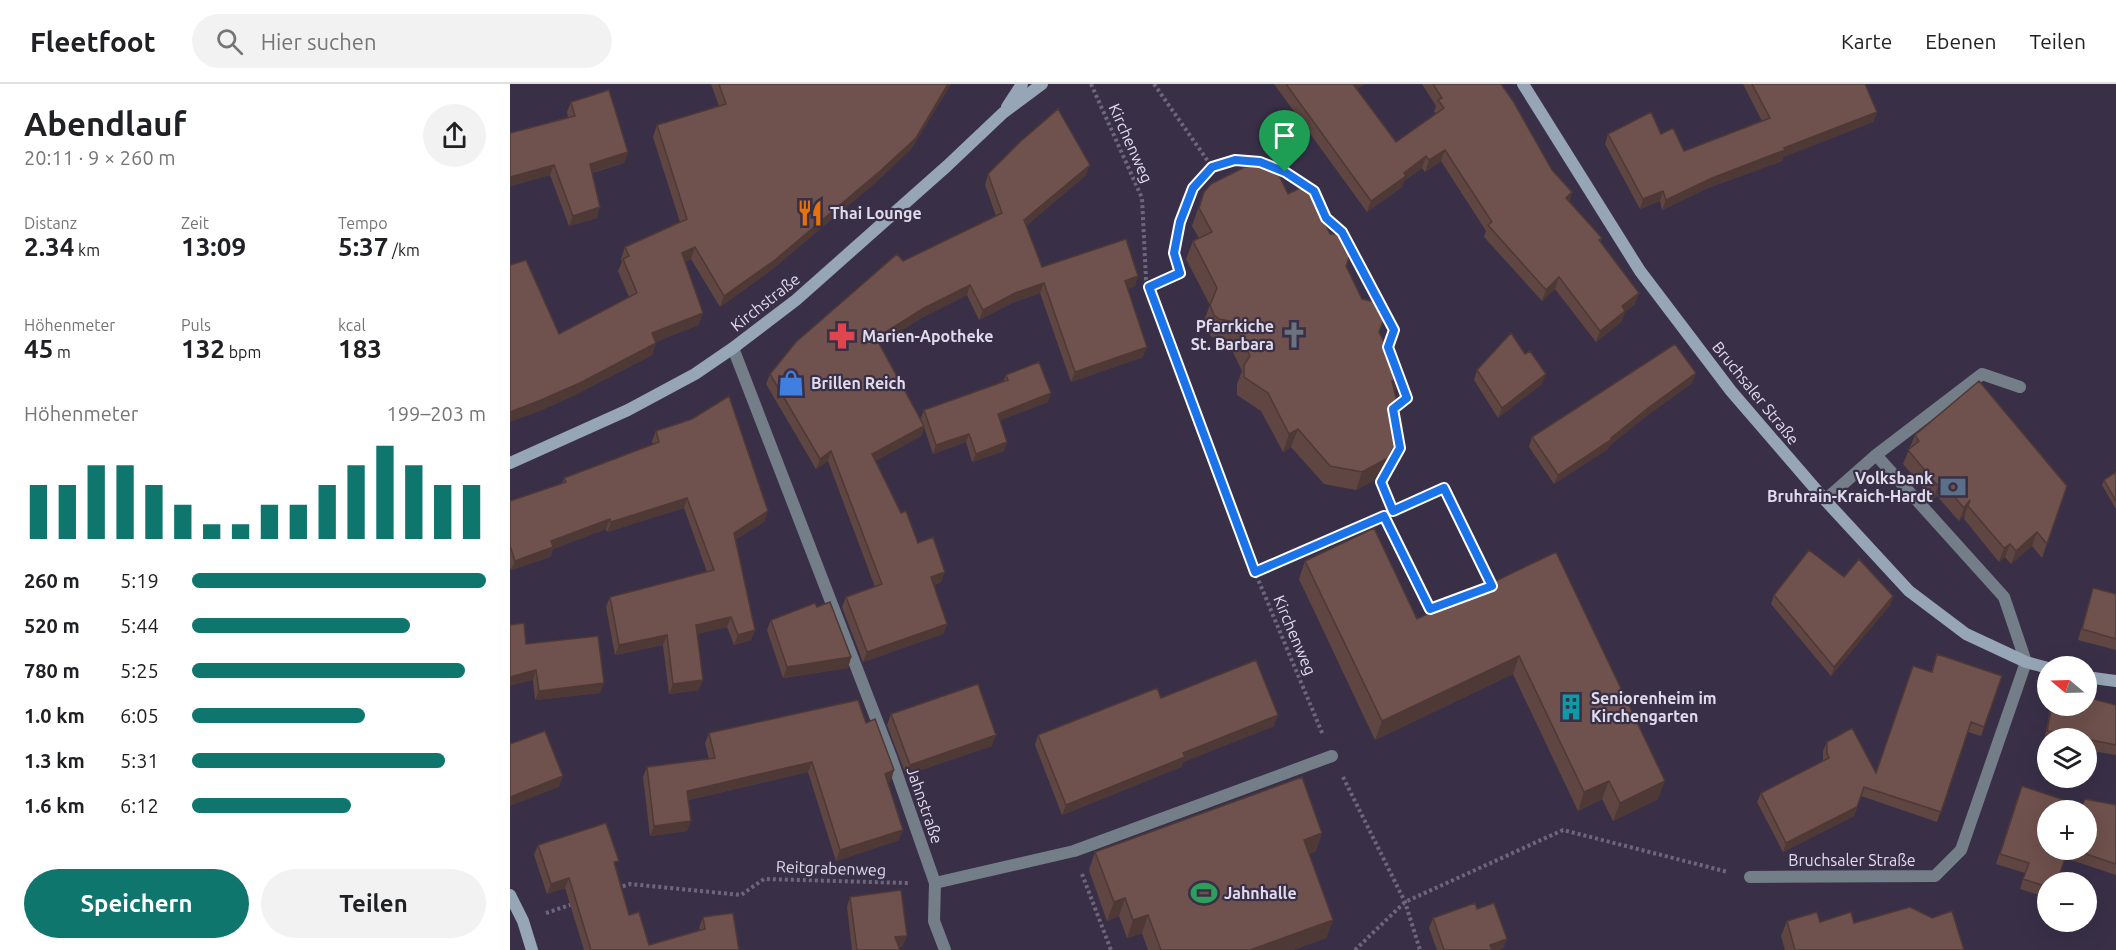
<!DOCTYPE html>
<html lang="de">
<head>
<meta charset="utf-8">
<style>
	body { margin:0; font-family:Ubuntu,sans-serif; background:#f2f2f2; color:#202124; height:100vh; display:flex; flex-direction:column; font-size:22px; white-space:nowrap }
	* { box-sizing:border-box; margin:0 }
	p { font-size:20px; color:#757577 }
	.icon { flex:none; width:33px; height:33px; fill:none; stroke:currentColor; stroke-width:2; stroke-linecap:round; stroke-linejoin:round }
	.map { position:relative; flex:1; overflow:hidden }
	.drawer { display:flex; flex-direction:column; background:#fff; width:510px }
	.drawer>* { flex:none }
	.needle { width:39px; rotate:289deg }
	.controls { position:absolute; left:1527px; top:572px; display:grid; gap:12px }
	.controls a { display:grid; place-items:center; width:60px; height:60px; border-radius:50%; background:#fff; box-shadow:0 6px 24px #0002; font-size:30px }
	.pin { position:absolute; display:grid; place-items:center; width:51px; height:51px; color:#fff; margin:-62px -26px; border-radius:50% 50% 50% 0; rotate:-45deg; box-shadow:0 0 6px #0007 }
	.pin .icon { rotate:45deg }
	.round { display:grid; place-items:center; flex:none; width:63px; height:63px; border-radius:32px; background:#f2f2f2 }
	.headline { display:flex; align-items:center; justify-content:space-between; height:102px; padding:0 24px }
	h1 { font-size:33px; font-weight:700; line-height:45px }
	.stats { display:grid; grid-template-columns:repeat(3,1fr); gap:9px; height:102px; padding:6px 24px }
	.stats div { display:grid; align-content:center }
	.stats b { font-size:26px; font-weight:700 }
	.stats small { font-size:16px; font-weight:400 }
	.stats p { font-size:16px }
	.chart { height:168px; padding:12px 24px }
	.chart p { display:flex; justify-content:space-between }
	.chart svg { width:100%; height:108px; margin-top:6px; stroke:#0f766e; stroke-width:6 }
	.primary-button { display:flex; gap:12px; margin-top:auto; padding:12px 24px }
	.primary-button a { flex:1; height:69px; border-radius:36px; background:#0f766e; color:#fff; font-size:24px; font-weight:700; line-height:69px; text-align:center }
	.primary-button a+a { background:#f2f2f2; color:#202124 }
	ul { padding:0 24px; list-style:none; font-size:20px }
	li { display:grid; grid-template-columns:96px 72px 1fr; align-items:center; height:45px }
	li i { height:15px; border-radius:8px; background:#0f766e }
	header { display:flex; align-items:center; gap:36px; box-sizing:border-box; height:84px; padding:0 30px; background:#fff; border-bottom:2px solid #e0e0e0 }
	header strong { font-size:28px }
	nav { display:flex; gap:33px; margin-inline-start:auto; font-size:21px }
	.search { width:420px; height:54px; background:#f2f2f2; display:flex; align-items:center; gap:15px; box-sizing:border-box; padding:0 21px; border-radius:33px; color:#757577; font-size:22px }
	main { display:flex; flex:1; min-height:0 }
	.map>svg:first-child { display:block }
</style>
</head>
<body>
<header>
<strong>Fleetfoot</strong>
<div class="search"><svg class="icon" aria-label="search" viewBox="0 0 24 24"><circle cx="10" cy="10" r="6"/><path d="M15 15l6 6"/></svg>Hier suchen</div>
<nav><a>Karte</a><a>Ebenen</a><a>Teilen</a></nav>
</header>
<main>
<section class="drawer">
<div class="headline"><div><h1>Abendlauf</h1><p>20:11 · 9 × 260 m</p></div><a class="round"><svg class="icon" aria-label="share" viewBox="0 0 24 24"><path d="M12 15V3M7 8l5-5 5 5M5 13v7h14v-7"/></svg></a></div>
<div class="stats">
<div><p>Distanz</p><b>2.34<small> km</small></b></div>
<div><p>Zeit</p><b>13:09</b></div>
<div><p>Tempo</p><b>5:37<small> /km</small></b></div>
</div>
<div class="stats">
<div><p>Höhenmeter</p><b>45<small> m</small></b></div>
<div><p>Puls</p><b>132<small> bpm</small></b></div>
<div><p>kcal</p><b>183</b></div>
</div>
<div class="chart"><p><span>Höhenmeter</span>199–203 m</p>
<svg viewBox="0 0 160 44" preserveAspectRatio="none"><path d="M5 44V22M15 44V22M25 44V14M35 44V14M45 44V22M55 44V30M65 44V38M75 44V38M85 44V30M95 44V30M105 44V22M115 44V14M125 44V6M135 44V14M145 44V22M155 44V22"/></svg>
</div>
<ul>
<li><b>260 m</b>5:19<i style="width:100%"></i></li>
<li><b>520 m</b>5:44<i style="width:74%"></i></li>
<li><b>780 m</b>5:25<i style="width:93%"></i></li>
<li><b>1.0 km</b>6:05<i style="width:59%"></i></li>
<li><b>1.3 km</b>5:31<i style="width:86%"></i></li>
<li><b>1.6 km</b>6:12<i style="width:54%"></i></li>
</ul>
<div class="primary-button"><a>Speichern</a><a>Teilen</a></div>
</section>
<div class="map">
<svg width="1606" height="866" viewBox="0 0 1606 866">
	<rect width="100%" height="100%" fill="#393048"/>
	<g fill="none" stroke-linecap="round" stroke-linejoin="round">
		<path stroke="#6e677c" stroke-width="4" stroke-dasharray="3 3" stroke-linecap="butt" d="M581,0L632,114L636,195L745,488L813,651
			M644,0L702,83
			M839,160L884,246L878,263L897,314L884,323
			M639,203L670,189L664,169L670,138L683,103L702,83L725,76L750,78L775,88L804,107L815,134L832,148L836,154
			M883,427L934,404L981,502
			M874,432L920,525L952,514
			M745,488L874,432L883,427L871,398L890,364L888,354
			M833,693L895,818L910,866
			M572,790L601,866
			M107,804L120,800L231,811L254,795L399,799
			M36,829L63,820
			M845,866L895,818L1053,746L1218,788"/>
		<path stroke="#747e88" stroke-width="12" d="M1366,371L1494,513L1516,578
			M1315,416L1366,371L1472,290L1510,303
			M425,799L424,837L435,866"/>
		<path stroke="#747e88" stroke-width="12" d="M223,264L381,673L425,799L564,767L822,672
			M1240,793L1425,792L1451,766L1516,578"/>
		<path stroke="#97a6b6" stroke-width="12" d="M1013,0L1130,187L1221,307L1315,416L1399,507L1456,550L1516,578L1538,584
			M497,23L512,0
			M0,379L118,326L185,290L223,264L286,216L437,82L493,29L532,0
			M1576,593L1606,597
			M0,811L13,837L22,866"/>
	</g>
	<path fill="#5f4642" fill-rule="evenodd" d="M201,0H441L401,65L365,99L260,187L210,223L181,175L175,178L193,229L188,241L146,258L142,271L65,311L27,328L49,250L119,213L108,187L112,178L111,175L115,163L170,138L143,53L147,41L209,22Z
		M764,0H854L847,5L886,58L926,29L924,28L926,22L912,0H991L1042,86L1062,108L1059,118L1092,154L1090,158L1125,220L1115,228L1111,238L1086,258L1045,205L1032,217L974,153L976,147L931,77L915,88L912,84L894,97L892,103L857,128Z
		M1233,0H1355L1367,28L1363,38L1273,73L1272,77L1198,104L1152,126L1150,117L1130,125L1095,60L1098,50H1151L1174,67L1252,37Z
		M61,18L118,68L114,79L82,89L87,134L59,142L40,91L0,102V49L58,33L57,28Z
		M478,90L576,91L516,142L532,183L625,202L617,205L633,273L561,298L530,209L502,219L469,236L457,211L411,234L370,260L412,337L411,334L414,326L493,298L496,291L538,318L490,336L494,367L462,378L456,358L423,370L414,343L411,352L365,377L391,429L431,498L424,501L437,540L433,550L353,578L332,523L336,513L365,503L318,377L306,385L256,300L260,290L393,177L486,132L475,101Z
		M694,108L778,110L836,182L891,292L884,308L886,362L872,392L846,406L814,400L781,363L773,368L751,327L727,311V300L732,287L717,256L702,253L698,249L693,239L700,221L676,175L683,157L689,154L682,142Z
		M967,286L1032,300L988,334L964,296Z
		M1182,299L1135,333L1099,362L1098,365L1044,400L1019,363L1022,353Z
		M146,347L255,437L225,456L245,546L241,556L224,561L217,543L187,550L189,606L159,610L153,561L105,571L96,523L100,513L197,488L174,424L97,448L96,445L43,465L40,473L1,486L0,482V417L52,399L54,394L143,360L142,357Z
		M1405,351L1557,402L1532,474L1522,462L1501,480L1495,473L1489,478L1454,435L1455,430L1449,437L1427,412L1423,415L1393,380Z
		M1606,388V425L1592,401L1594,396Z
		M1046,468L1148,715L1103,737L1092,715L1068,727L1003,590L865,656L789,495L795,477L907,535Z
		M1334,493L1383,512L1380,521L1321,592L1261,520L1264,511Z
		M1583,504L1606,510V566L1568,556Z
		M307,523L341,573L338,584L273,594L257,546L261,536Z
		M16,560L90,609L25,616L23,596Z
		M1427,570L1492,592L1471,652L1458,648L1427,738L1351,712L1344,732L1273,768L1247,718L1251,709L1313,677V667L1317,658L1366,689L1421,588Z
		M651,614L764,642L673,678L671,683L552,731L525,661L528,651Z
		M1541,621H1606V671L1576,666V654H1538V658L1534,657Z
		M381,630L482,662L396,691L377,641Z
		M356,639L381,697L378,698L389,756L326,777L298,688L179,716L177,747L140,752L133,693L137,683L199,675L195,659L199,649Z
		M1508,712L1572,722L1606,721V791L1555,774L1538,798V814L1510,805L1515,789L1486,780ZM1576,726V765H1538Z
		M28,761L106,784L119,831L139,861L190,846L189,844L193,833L229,866H74L55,804L37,810L24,771Z
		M806,767L799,770L823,836L816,854L783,866H638L632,849L617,854L609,832L597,837L579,786L585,768Z
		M340,813L393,862L389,863L390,866H342L337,823Z
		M967,825L997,855L993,864L989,866H927L919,844L923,834Z
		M1277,837L1344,839L1454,866H1275L1271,852Z"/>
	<path fill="#4e3936" d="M438,0H441L401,65L365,99L260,187L210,223L214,212Z
		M843,0H854L839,11Z
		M1367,28L1363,38L1273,73L1272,77L1198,104L1152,126L1156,116L1202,94L1274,64Z
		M935,66L931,77L915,88L919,76Z
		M118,68L114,79L76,90L80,80Z
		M916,72L912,84L894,97L892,103L857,128L861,117Z
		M44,81L40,91L0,102V93Z
		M580,81L576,91L510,147L514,136Z
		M1153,107L1150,117L1130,125L1133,115Z
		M1062,108L1058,119L1056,114Z
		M90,123L87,134L59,142L63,132Z
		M185,163L181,175L168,181L172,169Z
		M628,192L625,202L611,207L615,197Z
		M1049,193L1045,205L1032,217L1036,206Z
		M534,199L530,209L502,219L469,236L473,226L505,209Z
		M460,201L457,211L411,234L363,265L366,254L414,224Z
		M1129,209L1125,220L1115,228L1111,238L1086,258L1090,247L1112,222Z
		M193,229L188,241L138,261L142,249Z
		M146,259L142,271L65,311L27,328L0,338V328Z
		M637,263L633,273L561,298L565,288Z
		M1186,289L1182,299L1135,333L1099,362L1098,365L1044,400L1048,391L1101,354L1138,324Z
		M1036,290L1032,300L988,334L992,324Z
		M891,292L884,310L882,297Z
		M541,309L538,318L485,338L488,330Z
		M414,342L411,352L359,381L362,370Z
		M893,344L886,362L872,392L846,406L852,388Z
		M788,345L781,363L773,368L779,350Z
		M459,350L456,358L423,370L426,361Z
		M497,358L494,367L462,378L466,370Z
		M321,367L318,377L306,385L310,375Z
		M1432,398L1427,412L1423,415L1428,402Z
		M177,414L174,424L97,448L101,438Z
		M1460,416L1455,430L1449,437L1454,424Z
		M258,427L255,437L220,459L224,449Z
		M100,435L96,445L43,465L40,473L1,486L5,477L41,457Z
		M1527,448L1522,462L1501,480L1506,467Z
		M1500,460L1495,473L1489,478L1494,464Z
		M435,488L431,498L417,503L421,493Z
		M1383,512L1380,521L1321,592L1324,583Z
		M221,533L217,543L183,551L186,541Z
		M437,540L433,550L353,578L357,568Z
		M245,546L241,556L224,561L228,551Z
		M157,551L153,561L105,571L109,561Z
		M1009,572L1003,590L865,656L872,637Z
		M341,573L338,584L273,594L277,583Z
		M26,586L23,596L0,602V593Z
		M193,596L189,606L159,610L163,600Z
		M94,599L90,609L25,616L29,607Z
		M768,631L764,642L673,678L671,683L552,731L556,721L673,669Z
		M486,651L482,662L396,691L400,681Z
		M302,678L298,688L174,717L177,707Z
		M384,686L381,697L371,700L375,690Z
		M53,692L49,703L0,722V713Z
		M1099,697L1092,715L1068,727L1074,708Z
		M1155,697L1148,715L1103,737L1110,719Z
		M1347,723L1344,732L1273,768L1276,759Z
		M181,737L177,747L140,752L144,742Z
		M393,746L389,756L326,777L330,766Z
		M812,749L806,767L787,774L794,756Z
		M59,794L55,804L37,810L41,800Z
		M615,814L609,832L597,837L604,818Z
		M638,831L632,849L617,854L623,836Z
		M823,836L816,854L783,866H740Z
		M397,852L393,862L381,864L385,853Z
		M997,855L993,864L989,866H978L980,861Z"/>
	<path fill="#6f514d" stroke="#4e3936" stroke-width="1.5" d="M209,0H438L406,54L369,88L265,176L214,212L185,163L172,169L193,229L142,249L146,259L70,299L31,316L0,328V181L16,176L49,250L127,209L113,175L119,172L115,163L177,135L147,41L216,20Z
		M776,0H843L886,58L934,24L928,16L932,14L923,0H991L1003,17L1042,86L1062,108L1056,114L1092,154L1089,156L1129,209L1112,222L1115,227L1090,247L1049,193L1036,206L978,141L982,138L935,66L919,76L916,72L894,89L896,92L861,117Z
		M1242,0H1355L1367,28L1274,64L1275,66L1202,94L1156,116L1153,107L1133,115L1098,50L1141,28L1151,50L1163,44L1174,67L1260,34Z
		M99,6L118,68L80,80L90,123L63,132L44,81L0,93V49L65,32L61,18Z
		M548,25L580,81L514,136L532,183L616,155L628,192L615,197L637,263L565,288L534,199L505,209L473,226L460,201L414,224L366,254L414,342L362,370L391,429L396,427L408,459L423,453L435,488L421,493L437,540L357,568L336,513L372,500L321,367L310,375L260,290L286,258L387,170L393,177L492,129L478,90L511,57Z
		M744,80L766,85L778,110L796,101L820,150H834L840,158L841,167L836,182L852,215L866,218L872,222L874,228V235L869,248L891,292L882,297L893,344L878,374L852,388L820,382L788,345L779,350L758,309L734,293V281L740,272L724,238L709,235L704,231L700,221L707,204L683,157L702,148L689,124L694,108L701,100L737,82Z
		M1001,249L1015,270L1020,267L1036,290L992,324L967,286Z
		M1165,260L1186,289L1138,324L1101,354L1102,355L1048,391L1022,353Z
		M529,278L541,309L488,330L497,358L466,370L459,350L426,361L414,326L498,296L496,291Z
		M1469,297L1557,402L1537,460L1527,448L1506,467L1500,460L1494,464L1458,422L1460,416L1454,424L1432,398L1428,402L1398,366L1409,357L1405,351Z
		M219,312L258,427L224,449L245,546L228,551L221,533L186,541L193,596L163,600L157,551L109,561L100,513L204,486L177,414L101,438L100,435L41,457L43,463L5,477L0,462V417L56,398L54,394L149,358L146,347L182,335Z
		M1606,388V417L1594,396Z
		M864,444L907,535L1046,468L1155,697L1110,719L1099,697L1074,708L1009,572L872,637L795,477Z
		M1299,466L1334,493L1349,475L1383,512L1324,583L1264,511Z
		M1583,504L1606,510V555L1572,545Z
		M320,518L341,573L277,583L261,536L305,519L307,523Z
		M14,539L16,560L88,552L94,599L29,607L26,586L0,593V541Z
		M1427,570L1492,592L1474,643L1461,638L1431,728L1354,703L1347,723L1276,759L1251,709L1319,674L1317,669V658L1342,644L1366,689L1403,582L1422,588Z
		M746,576L768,631L673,669L675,673L556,721L528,651L647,604L651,614Z
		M468,600L486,651L400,681L381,630Z
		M1576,613L1606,621V661L1576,655V654H1572L1537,647L1542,621H1576Z
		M348,616L356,639L365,635L384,686L375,690L393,746L330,766L302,678L177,707L181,737L144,742L137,683L205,674L199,649Z
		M35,647L53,692L0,713V660Z
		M792,693L812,749L794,756L823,836L740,866H651L638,831L623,836L615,814L604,818L585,768Z
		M1512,702L1572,722L1575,715L1606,721V780L1561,765H1576V726H1538V765H1558L1547,798H1538V803L1513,795L1519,779L1490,770Z
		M96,739L109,777L104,778L119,831L129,828L139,861L195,845L193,833L223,829L229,866H81L59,794L41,800L28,761Z
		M391,806L397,852L385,853L390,866H347L340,813Z
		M965,819L967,825L984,819L997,855L980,861L982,866H934L923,834Z
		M1400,823L1422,834L1442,827L1454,866H1285L1277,837L1307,828L1310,838L1341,828L1344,839Z"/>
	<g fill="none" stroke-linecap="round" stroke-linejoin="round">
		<g stroke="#fff" stroke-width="12">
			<path id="route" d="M725,76L750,78L775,88L804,107L816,134L832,148L884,246L878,263L897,314L883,325L890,364L871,398L883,427L934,404L982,502L920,525L874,432L745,488L639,203L670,189L664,169L670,138L683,104L702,83Z"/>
		</g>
		<use href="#route" stroke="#1a73e8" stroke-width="8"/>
	</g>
	<defs>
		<g id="restaurant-bare" transform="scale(2.07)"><path d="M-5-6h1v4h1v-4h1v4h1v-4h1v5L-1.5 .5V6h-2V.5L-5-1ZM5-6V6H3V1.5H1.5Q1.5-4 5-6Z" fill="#e8710a" stroke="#393048" stroke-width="2.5" paint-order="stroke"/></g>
		<g id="church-bare" transform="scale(2.07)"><path d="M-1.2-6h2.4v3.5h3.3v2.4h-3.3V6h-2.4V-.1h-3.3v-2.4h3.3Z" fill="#6b7280" stroke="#393048" stroke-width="2.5" paint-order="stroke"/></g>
		<g id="pharmacy-bare" transform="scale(2.07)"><path d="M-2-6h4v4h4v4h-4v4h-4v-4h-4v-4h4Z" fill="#e0444e" stroke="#393048" stroke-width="2.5" paint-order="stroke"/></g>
		<g id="shop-bare" transform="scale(2.07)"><path d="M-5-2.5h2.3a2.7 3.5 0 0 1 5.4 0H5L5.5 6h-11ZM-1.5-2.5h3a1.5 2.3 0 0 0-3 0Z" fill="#3f7fe0" stroke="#393048" stroke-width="2.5" paint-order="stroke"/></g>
		<g id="bank-bare" transform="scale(2.07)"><path d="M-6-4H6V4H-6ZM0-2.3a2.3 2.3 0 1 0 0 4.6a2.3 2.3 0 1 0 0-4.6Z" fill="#5c6f8a" stroke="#393048" stroke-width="2.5" paint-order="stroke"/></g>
		<g id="building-bare" transform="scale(2.07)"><path d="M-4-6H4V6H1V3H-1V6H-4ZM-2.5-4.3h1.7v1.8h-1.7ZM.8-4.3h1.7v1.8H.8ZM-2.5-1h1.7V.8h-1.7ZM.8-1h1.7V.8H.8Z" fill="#0f9aa8" stroke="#393048" stroke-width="2.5" paint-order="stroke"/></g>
		<g id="stadium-bare" transform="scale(2.07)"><path d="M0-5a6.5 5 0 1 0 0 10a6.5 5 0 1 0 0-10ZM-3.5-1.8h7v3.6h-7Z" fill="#2e9e5b" stroke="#393048" stroke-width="2.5" paint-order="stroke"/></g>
	</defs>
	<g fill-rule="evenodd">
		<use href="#restaurant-bare" x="300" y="129"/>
		<use href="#church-bare" x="784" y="251"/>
		<use href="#pharmacy-bare" x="332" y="252"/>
		<use href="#shop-bare" x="281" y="299"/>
		<use href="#bank-bare" x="1443" y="403"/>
		<use href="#building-bare" x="1061" y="623"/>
		<use href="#stadium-bare" x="694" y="809"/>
	</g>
	<g text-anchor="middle" stroke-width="4.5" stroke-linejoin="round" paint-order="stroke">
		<g font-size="16" fill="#e0dbea" stroke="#393048">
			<text transform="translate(621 59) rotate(66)" y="6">Kirchenweg</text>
			<text transform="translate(255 218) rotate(-38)" y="6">Kirchstraße</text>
			<text transform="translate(1246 309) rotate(51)" y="6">Bruchsaler Straße</text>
			<text transform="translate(785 551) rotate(67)" y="6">Kirchenweg</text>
			<text transform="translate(415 721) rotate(71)" y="6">Jahnstraße</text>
			<text x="1342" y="782">Bruchsaler Straße</text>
			<text transform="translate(321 784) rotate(2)" y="6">Reitgrabenweg</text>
		</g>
		<g font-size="16" font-weight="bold" fill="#e0dbea" stroke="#393048" text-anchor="start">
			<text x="320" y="135">Thai Lounge</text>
			<text x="764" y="248" text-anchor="end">Pfarrkiche<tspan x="764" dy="18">St. Barbara</tspan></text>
			<text x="352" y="258">Marien-Apotheke</text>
			<text x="301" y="305">Brillen Reich</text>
			<text x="1423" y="400" text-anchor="end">Volksbank<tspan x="1423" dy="18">Bruhrain-Kraich-Hardt</tspan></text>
			<text x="1081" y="620">Seniorenheim im<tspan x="1081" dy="18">Kirchengarten</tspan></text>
			<text x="714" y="815">Jahnhalle</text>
		</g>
	</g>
</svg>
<div class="controls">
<a><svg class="needle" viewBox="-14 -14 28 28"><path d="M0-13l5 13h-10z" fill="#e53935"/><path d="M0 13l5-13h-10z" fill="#757577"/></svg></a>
<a><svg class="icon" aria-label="layers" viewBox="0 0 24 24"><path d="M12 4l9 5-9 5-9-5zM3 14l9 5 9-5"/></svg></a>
<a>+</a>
<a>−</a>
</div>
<div class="pin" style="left:775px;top:88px;background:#1e9e55"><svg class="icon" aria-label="arrive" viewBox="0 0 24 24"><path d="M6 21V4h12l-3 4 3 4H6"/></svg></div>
</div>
</main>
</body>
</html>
